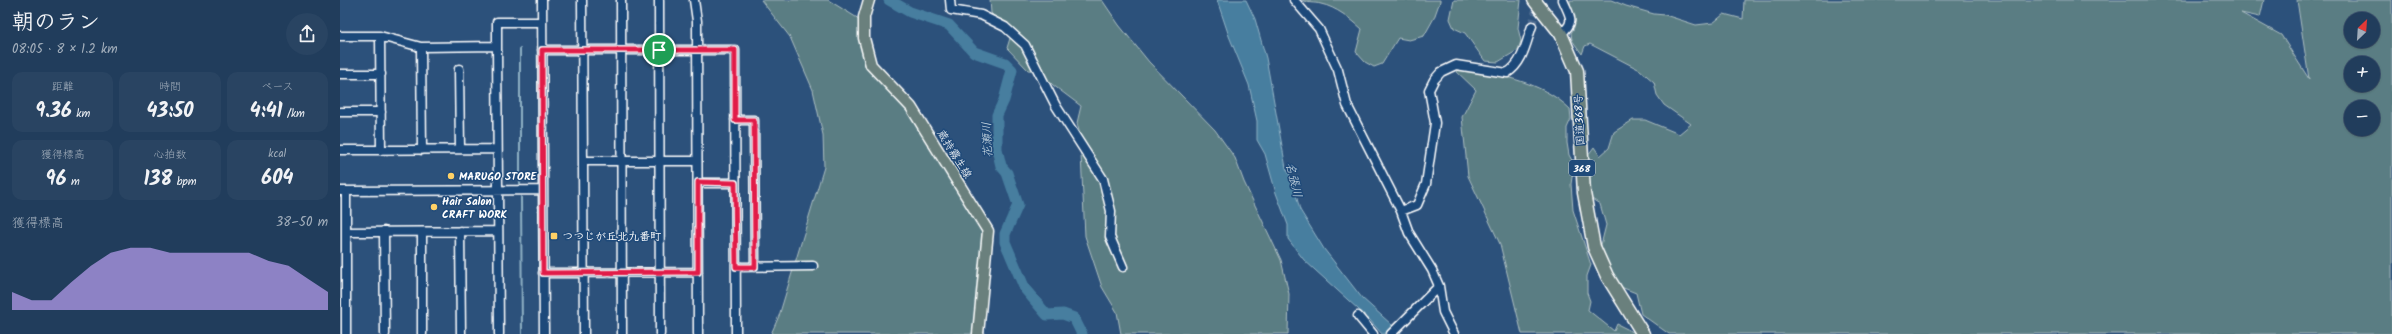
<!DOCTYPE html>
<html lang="ja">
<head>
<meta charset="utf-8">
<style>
	body { margin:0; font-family:Kalam,"Klee One",sans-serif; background:#294462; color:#f1f3f6; height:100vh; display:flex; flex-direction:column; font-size:15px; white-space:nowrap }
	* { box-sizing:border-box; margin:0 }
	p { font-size:13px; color:#a2aebb }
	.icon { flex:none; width:22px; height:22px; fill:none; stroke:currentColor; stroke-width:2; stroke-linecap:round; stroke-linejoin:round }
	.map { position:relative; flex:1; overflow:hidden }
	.details { display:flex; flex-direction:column; background:#213d5c; width:340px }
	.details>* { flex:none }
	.needle { width:26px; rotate:25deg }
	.tools { position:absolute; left:2004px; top:12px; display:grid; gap:8px }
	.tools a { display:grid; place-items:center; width:36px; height:36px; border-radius:50%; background:#213d5c; box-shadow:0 1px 3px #0004,0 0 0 1px #3e5672; font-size:20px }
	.pin { position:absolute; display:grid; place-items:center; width:34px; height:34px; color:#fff; margin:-17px; border:2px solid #fff; border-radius:50%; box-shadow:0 1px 4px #0007 }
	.round { display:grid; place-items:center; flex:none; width:42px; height:42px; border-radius:21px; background:#294462 }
	.overview { display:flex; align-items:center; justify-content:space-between; height:68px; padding:0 12px }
	h1 { font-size:22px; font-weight:700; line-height:30px }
	.stats { display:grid; grid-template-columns:repeat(3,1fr); gap:6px; height:68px; padding:4px 12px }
	.stats div { display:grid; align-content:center; border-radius:10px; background:#294462; text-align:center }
	.stats b { font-size:20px; font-weight:700 }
	.stats small { font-size:11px; font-weight:400 }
	.stats p { font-size:11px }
	.chart { height:112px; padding:8px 12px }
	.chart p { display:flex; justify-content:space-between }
	.chart svg { width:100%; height:72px; margin-top:4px; fill:#bca0f2; opacity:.7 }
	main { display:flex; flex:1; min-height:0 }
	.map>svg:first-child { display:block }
</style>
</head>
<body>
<main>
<section class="details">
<div class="overview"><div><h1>朝のラン</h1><p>08:05 · 8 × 1.2 km</p></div><a class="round"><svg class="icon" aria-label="share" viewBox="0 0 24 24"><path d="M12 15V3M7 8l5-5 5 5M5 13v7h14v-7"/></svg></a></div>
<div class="stats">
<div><p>距離</p><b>9.36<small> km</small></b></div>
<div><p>時間</p><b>43:50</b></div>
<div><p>ペース</p><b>4:41<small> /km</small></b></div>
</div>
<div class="stats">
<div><p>獲得標高</p><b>96<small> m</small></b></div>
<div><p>心拍数</p><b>138<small> bpm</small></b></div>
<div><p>kcal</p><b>604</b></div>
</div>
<div class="chart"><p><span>獲得標高</span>38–50 m</p>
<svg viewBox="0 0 160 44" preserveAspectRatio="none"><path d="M0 44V33L10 38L20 38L30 27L40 17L50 9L60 6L70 6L80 9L90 9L100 9L110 9L120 9L130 14L140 17L150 25L160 33V44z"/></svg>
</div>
</section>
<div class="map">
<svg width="2052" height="334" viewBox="0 0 2052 334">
	<rect width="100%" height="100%" fill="#2c517b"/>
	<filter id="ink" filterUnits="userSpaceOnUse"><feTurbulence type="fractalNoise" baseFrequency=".025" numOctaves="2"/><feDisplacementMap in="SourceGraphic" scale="8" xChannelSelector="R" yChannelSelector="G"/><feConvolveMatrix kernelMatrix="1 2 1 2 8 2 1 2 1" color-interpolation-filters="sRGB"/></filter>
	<g filter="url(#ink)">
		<path fill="#5a7d83" stroke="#acbec1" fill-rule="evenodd" d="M421,0H488L519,19L523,55L534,74L569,109L647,234L636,334H431L439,316L484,167L483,135L473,90L450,37Z
			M650,0H762L779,25L809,62L875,130L895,158L904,182L941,260L949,294L948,334H781L777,312L762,287L745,236L740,135L737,123L741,106L713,85L699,71L688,70L667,48L671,35L651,13Z
			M962,0H1100V1L1094,18L1084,36L1069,40L1058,38L1042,64L1034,67L1025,62L1016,52L1022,29C1011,19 996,7 981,4C974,2 968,4 962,0Z
			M1114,0H1181L1178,28L1181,41L1178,50L1158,62L1145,61L1125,33L1114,28L1110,19Z
			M1230,0H1271L1286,6L1314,14L1325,15L1356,25L1373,23L1384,14L1403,19L1404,0H1924L1920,17L1901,13L1941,35L1969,79L1957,0H2052V334H1329L1301,314L1296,293L1281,287L1270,275L1261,245L1266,225L1260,204L1250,198L1248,155L1254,147L1260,156L1269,148L1274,132L1293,120H1305L1339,134L1351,124L1324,105L1317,95L1314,82L1300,70L1250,44L1245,46L1242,54L1232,40L1231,33C1240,21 1230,13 1230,0ZM2011,19H2033V41H2011ZM2011,63H2033V85H2011ZM2011,107H2033V129H2011Z
			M1114,69C1152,72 1202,81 1230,109L1231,119L1227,128V143L1229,155L1234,164L1231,184L1233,210L1251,265L1247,276V293L1250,301L1248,310L1274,331L1277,324L1297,334H1182L1160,244L1128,176L1122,117L1136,90Z"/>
		<path fill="#467e9f" stroke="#90b2c5" d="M877,0H906L915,19L926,58L946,168L952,179L960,210L984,249L1022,298L1062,334H1042L1029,319L964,260L948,239V225L936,193L925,154L917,140V121L909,85L889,36Z"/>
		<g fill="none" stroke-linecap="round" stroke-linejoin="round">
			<path stroke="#90b2c5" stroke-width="2" d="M180,49V184
				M181,197L182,334"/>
			<path stroke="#467e9f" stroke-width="11" d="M549,0L570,12L609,25L634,52L665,63L672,70L664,100L657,115V149L661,166L667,173L678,205L665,234V242L685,289L707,315L723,314L734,318L742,334"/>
			<path stroke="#4c6b8f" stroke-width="8" stroke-dasharray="8 4" stroke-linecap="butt" d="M1192,26L1198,1"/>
			<g stroke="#fff" stroke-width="11">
				<path id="minor" d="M202,0L204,334
					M242,0L244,334
					M281,0L282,334
					M319,0L320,334
					M354,0L357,21L358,334
					M610,0L611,10L641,15L665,27L685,45L716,106L763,179L771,211L770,237L783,267
					M954,0L979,29L998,70L1007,105L1061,211L1069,233L1092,270L1099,286L1103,312L1114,334
					M1221,34C1236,21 1230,17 1223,0
					M0,36H40L81,47L157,46L159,334
					M40,36L41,150
					M157,46V22H202
					M81,47L82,150
					M202,50H395L396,334
					M119,69L120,149
					M0,74H41
					M0,112H41
					M395,120H414L415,267
					M0,150L157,149
					M244,161H357
					M358,183H395
					M0,191L203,190
					M6,191V334
					M1061,211L1077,205L1086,184L1095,123L1089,90L1094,80L1101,72L1116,65L1167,73C1183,63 1186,43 1192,26
					M44,231L45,334
					M120,231L121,334
					M6,232L158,231
					M82,232V334
					M396,267L473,266
					M203,273L358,272
					M1018,316L1033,334
					M1051,334L1099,286"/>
			</g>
			<g stroke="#fff" stroke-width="13">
				<path id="major" d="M529,0L524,17V38L531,65L571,107L648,231L638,334"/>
			</g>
			<g stroke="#fff" stroke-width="15">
				<path id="highway" d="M1194,0L1221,34L1237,71L1244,193L1254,247L1267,276L1303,334"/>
			</g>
			<use href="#minor" stroke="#1f4a7a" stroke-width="8"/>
			<use href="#major" stroke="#6a807d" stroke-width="10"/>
			<use href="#highway" stroke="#6a807d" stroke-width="12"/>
		</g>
	</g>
	<g fill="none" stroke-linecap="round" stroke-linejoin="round" filter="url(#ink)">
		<g stroke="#fff" stroke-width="8">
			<path id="route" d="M202,50H395V120H414L415,267H396L395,183L358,182V272L203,273Z"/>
		</g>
		<use href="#route" stroke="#e11d48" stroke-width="5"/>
	</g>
	<g fill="#ffd166" stroke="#1f4a7a" stroke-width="1.5">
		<circle cx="111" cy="176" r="4"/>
		<circle cx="94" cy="207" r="4"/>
		<rect x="210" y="232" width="8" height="8" rx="2"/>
	</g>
	<g text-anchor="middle" stroke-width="3" stroke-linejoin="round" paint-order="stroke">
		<rect fill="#1f4a7a" stroke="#bcc9d7" stroke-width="1" x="1229" y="160" width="26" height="16" rx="3"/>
		<g font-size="10" font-weight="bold" fill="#fff">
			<text x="1242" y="172">368</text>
		</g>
		<g font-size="11" fill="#fff" stroke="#1f4a7a">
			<text transform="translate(1239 120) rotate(-93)" y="4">国道368号</text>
			<text transform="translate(615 154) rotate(58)" y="4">蔵持霧生線</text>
		</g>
		<g font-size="11" font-weight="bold" fill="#fff" stroke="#1f4a7a" text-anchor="start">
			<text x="119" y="180">MARUGO STORE</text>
			<text x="102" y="205">Hair Salon<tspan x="102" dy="13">CRAFT WORK</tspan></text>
			<text x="222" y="240">つつじが丘北九番町</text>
		</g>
		<g font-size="12" font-style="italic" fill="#d1dfe7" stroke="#1f4a7a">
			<text transform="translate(647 140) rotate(-92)" y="4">花瀬川</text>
			<text transform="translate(954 180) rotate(77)" y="4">名張川</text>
		</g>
	</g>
</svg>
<div class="tools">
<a><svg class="needle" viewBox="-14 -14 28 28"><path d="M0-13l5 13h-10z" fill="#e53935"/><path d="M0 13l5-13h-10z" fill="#a2aebb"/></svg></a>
<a>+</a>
<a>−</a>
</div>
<div class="pin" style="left:319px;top:50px;background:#1e9e55"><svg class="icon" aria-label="arrive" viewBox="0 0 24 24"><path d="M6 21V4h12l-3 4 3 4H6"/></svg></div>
</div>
</main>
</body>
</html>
